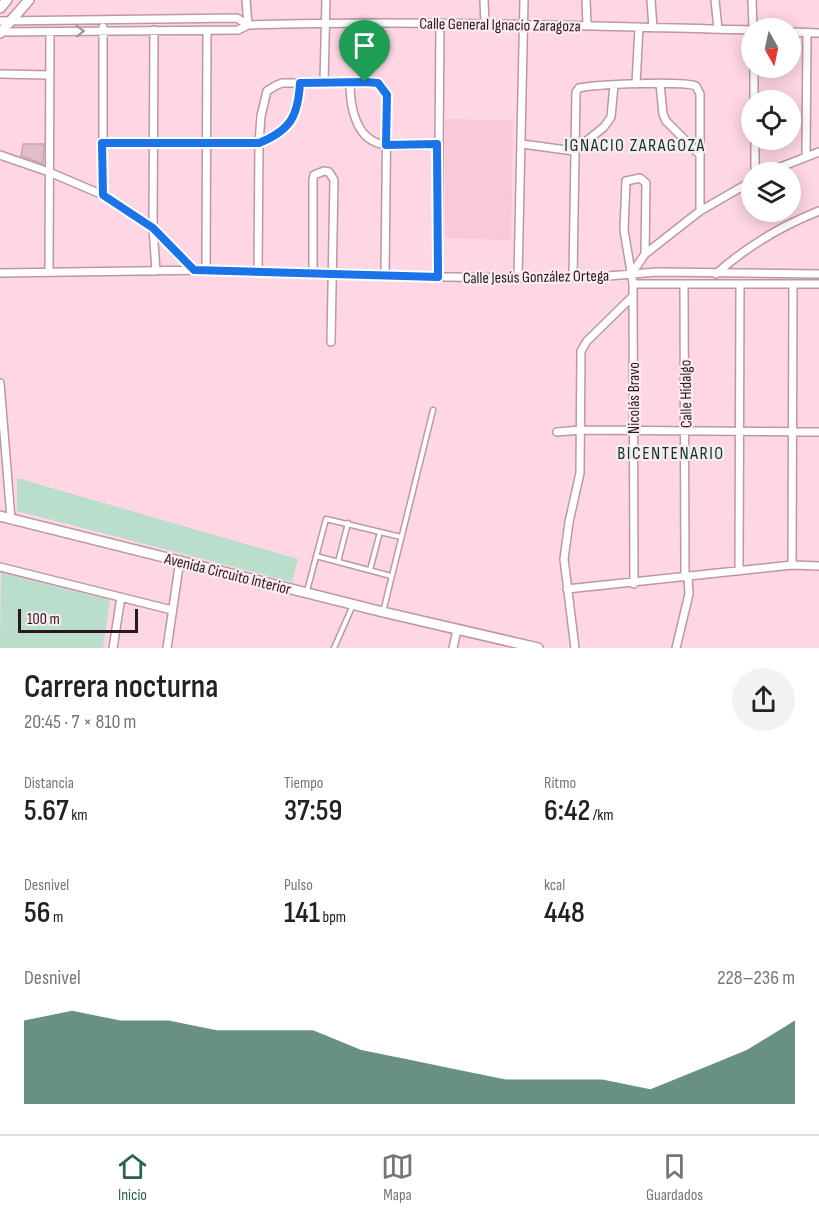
<!DOCTYPE html>
<html lang="es">
<head>
<meta charset="utf-8">
<style>
	body { margin:0; font-family:"Sofia Sans Condensed",sans-serif; background:#f2f2f2; color:#222; height:100vh; display:flex; flex-direction:column; font-size:22px; white-space:nowrap }
	* { box-sizing:border-box; margin:0 }
	p { font-size:20px; color:#767676 }
	.icon { flex:none; width:33px; height:33px; fill:none; stroke:currentColor; stroke-width:2; stroke-linecap:round; stroke-linejoin:round }
	.map { position:relative; height:648px; overflow:hidden }
	.side { display:flex; flex-direction:column; background:#fff; flex:1 }
	.side>* { flex:none }
	.needle { width:39px; rotate:171deg }
	.fabs { position:absolute; left:741px; top:18px; display:grid; gap:12px }
	.fabs a { display:grid; place-items:center; width:60px; height:60px; border-radius:50%; background:#fff; box-shadow:0 3px 15px #0003; font-size:30px }
	.scale { position:absolute; left:18px; bottom:15px; width:120px; box-sizing:border-box; padding-left:6px; border:3px solid #27191e; border-top:0; font-size:16px; line-height:21px; white-space:nowrap; color:#27191e; -webkit-text-stroke:4px #fcebf1; paint-order:stroke }
	.pin { position:absolute; display:grid; place-items:center; width:51px; height:51px; color:#fff; margin:-62px -26px; border-radius:50% 50% 50% 0; rotate:-45deg; box-shadow:0 0 6px #0007 }
	.pin .icon { rotate:45deg }
	.round { display:grid; place-items:center; flex:none; width:63px; height:63px; border-radius:32px; background:#f2f2f2 }
	.head { display:flex; align-items:center; justify-content:space-between; height:102px; padding:0 24px }
	h1 { font-size:33px; font-weight:600; line-height:45px }
	.stats { display:grid; grid-template-columns:repeat(3,1fr); gap:9px; height:102px; padding:6px 24px }
	.stats div { display:grid; align-content:center }
	.stats b { font-size:30px; font-weight:600 }
	.stats small { font-size:16px; font-weight:400 }
	.stats p { font-size:16px }
	.chart { height:168px; padding:12px 24px }
	.chart p { display:flex; justify-content:space-between }
	.chart svg { width:100%; height:108px; margin-top:6px; fill:#2a634c; opacity:.7 }
	.dock { display:flex; justify-content:space-around; align-items:center; height:84px; border-top:2px solid #e0e0e0; background:#fff; font-size:16px; color:#767676 }
	.dock a { display:grid; justify-items:center; gap:3px }
	.dock .active { color:#2a634c }
	.map>svg:first-child { display:block }
</style>
</head>
<body>
<div class="map">
<svg width="819" height="648" viewBox="0 0 819 648">
	<rect width="100%" height="100%" fill="#fed6e4"/>
	<path fill="#f9c9da" d="M445,119L513,120L511,240L445,238Z"/>
	<path fill="#badecc" d="M17,478L298,559L292,582L17,511Z
		M1,573L110,600L103,648H0Z"/>
	<path fill="#e3bcca" stroke="#cca5b3" stroke-width="1.5" d="M23,144H44L43,164L21,156Z"/>
	<g fill="none" stroke-linecap="round" stroke-linejoin="round">
		<g stroke="#bd97a5" stroke-width="7">
			<path id="lane" d="M316,556L391,576
				M338,562L348,523
				M370,570L380,532
				M307,591L326,519L401,537
				M383,612L433,410
				M334,648L353,605"/>
		</g>
		<g stroke="#bd97a5" stroke-width="10">
			<path id="street" d="M246,0L248,25
				M484,0L485,24
				M586,0L587,25
				M651,0L653,28
				M715,0L718,29
				M752,0L753,28
				M0,21L237,18L248,25
				M103,27V195
				M154,30L153,228L156,271
				M0,32L238,30L248,25C416,20 584,26 752,30
				M790,32L819,33
				M754,68V100
				M0,74L49,75
				M324,83L326,0
				M350,83C350,105 355,138 381,144C398,148 420,145 437,144
				M636,84L639,27
				M660,84L663,114L666,121L700,155
				M755,140V172
				M102,143H259C291,129 298,116 300,83
				M522,144L574,151L604,127L611,117L614,85
				M0,155L49,172L103,195L153,228L194,270
				M806,156L807,33
				M768,172L819,152
				M206,270L207,31
				M49,272L50,32
				M258,272L259,143L261,116L267,91L275,86L282,83L365,82L378,83L387,95L385,276
				M0,273L206,270L385,276L518,278L596,277L657,272L819,274
				M313,273V180L314,175L324,171L329,172L334,180L331,342
				M632,273L645,254L700,211L752,181
				M716,274C746,247 781,226 819,211
				M438,277L440,23
				M573,277L576,92L579,88C597,84 681,81 696,86L700,94V211
				M518,278L524,0
				M633,284H819
				M684,284L685,577
				M0,383L11,519
				M557,432L581,430L819,432
				M792,565L793,284
				M0,567L172,610
				M739,571L740,284
				M634,584L633,284L624,230L626,181L640,178L646,183L645,254
				M567,589L792,565L819,566
				M113,648L121,597
				M167,648L180,560
				M453,648L457,630
				M575,648L564,559L569,522L580,473L581,351L587,341L632,297
				M676,648L689,594L688,576"/>
		</g>
		<g stroke="#bd97a5" stroke-width="12">
			<path id="secondary" d="M0,8L7,0
				M0,33L29,0
				M0,516L383,612L538,648"/>
		</g>
		<use href="#lane" stroke="#fff" stroke-width="4"/>
		<use href="#street" stroke="#fff" stroke-width="7"/>
		<use href="#secondary" stroke="#fff" stroke-width="9"/>
	</g>
	<defs><path id="oneway-chevron" d="M-2-3.5L2.5 0L-2 3.5" fill="none" stroke-width="1.6" stroke-linecap="round" stroke-linejoin="round" transform="scale(1.5)"/></defs>
	<use stroke="#9e989a" href="#oneway-chevron" transform="translate(80 31) rotate(-2)"/>
	<g fill="none" stroke-linecap="round" stroke-linejoin="round">
		<g stroke="#fff" stroke-width="12">
			<path id="route" d="M365,82L378,83L387,95L386,145L437,144L438,277L194,270L153,228L103,195L102,143H259C291,130 298,116 300,83Z"/>
		</g>
		<use href="#route" stroke="#1a73e8" stroke-width="8"/>
	</g>
	<g text-anchor="middle" stroke-width="4.5" stroke-linejoin="round" paint-order="stroke">
		<g font-size="16" fill="#27191e" stroke="#fcebf1">
			<text transform="translate(500 24) rotate(1)" y="6">Calle General Ignacio Zaragoza</text>
			<text transform="translate(536 276) rotate(-1)" y="6">Calle Jesús González Ortega</text>
			<text transform="translate(685 394) rotate(-91)" y="6">Calle Hidalgo</text>
			<text transform="translate(633 398) rotate(-90)" y="6">Nicolás Bravo</text>
			<text transform="translate(228 573) rotate(14)" y="6">Avenida Circuito Interior</text>
		</g>
		<g font-size="18" letter-spacing="1.5" fill="#063726" stroke="#fcebf1">
			<text x="635" y="151">IGNACIO ZARAGOZA</text>
			<text x="671" y="459">BICENTENARIO</text>
		</g>
	</g>
</svg>
<div class="fabs">
<a><svg class="needle" viewBox="-14 -14 28 28"><path d="M0-13l5 13h-10z" fill="#e53935"/><path d="M0 13l5-13h-10z" fill="#767676"/></svg></a>
<a><svg class="icon" aria-label="locate" viewBox="0 0 24 24"><circle cx="12" cy="12" r="6"/><path d="M12 2v4M12 18v4M2 12h4M18 12h4"/></svg></a>
<a><svg class="icon" aria-label="layers" viewBox="0 0 24 24"><path d="M12 4l9 5-9 5-9-5zM3 14l9 5 9-5"/></svg></a>
</div>
<div class="scale">100 m</div>
<div class="pin" style="left:365px;top:82px;background:#1e9e55"><svg class="icon" aria-label="arrive" viewBox="0 0 24 24"><path d="M6 21V4h12l-3 4 3 4H6"/></svg></div>
</div>
<section class="side">
<div class="head"><div><h1>Carrera nocturna</h1><p>20:45 · 7 × 810 m</p></div><a class="round"><svg class="icon" aria-label="share" viewBox="0 0 24 24"><path d="M12 15V3M7 8l5-5 5 5M5 13v7h14v-7"/></svg></a></div>
<div class="stats">
<div><p>Distancia</p><b>5.67<small> km</small></b></div>
<div><p>Tiempo</p><b>37:59</b></div>
<div><p>Ritmo</p><b>6:42<small> /km</small></b></div>
</div>
<div class="stats">
<div><p>Desnivel</p><b>56<small> m</small></b></div>
<div><p>Pulso</p><b>141<small> bpm</small></b></div>
<div><p>kcal</p><b>448</b></div>
</div>
<div class="chart"><p><span>Desnivel</span>228–236 m</p>
<svg viewBox="0 0 160 44" preserveAspectRatio="none"><path d="M0 44V10L10 6L20 10L30 10L40 14L50 14L60 14L70 22L80 26L90 30L100 34L110 34L120 34L130 38L140 30L150 22L160 10V44z"/></svg>
</div>
</section>
<nav class="dock">
<a class="active"><svg class="icon" aria-label="home" viewBox="0 0 24 24"><path d="M3 11l9-7 9 7M6 9v11h12V9"/></svg>Inicio</a>
<a><svg class="icon" aria-label="map" viewBox="0 0 24 24"><path d="M3 6l6-2 6 2 6-2v14l-6 2-6-2-6 2zM9 4v14M15 6v14"/></svg>Mapa</a>
<a><svg class="icon" aria-label="saved" viewBox="0 0 24 24"><path d="M7 4h10v16l-5-4-5 4z"/></svg>Guardados</a>
</nav>
</body>
</html>
